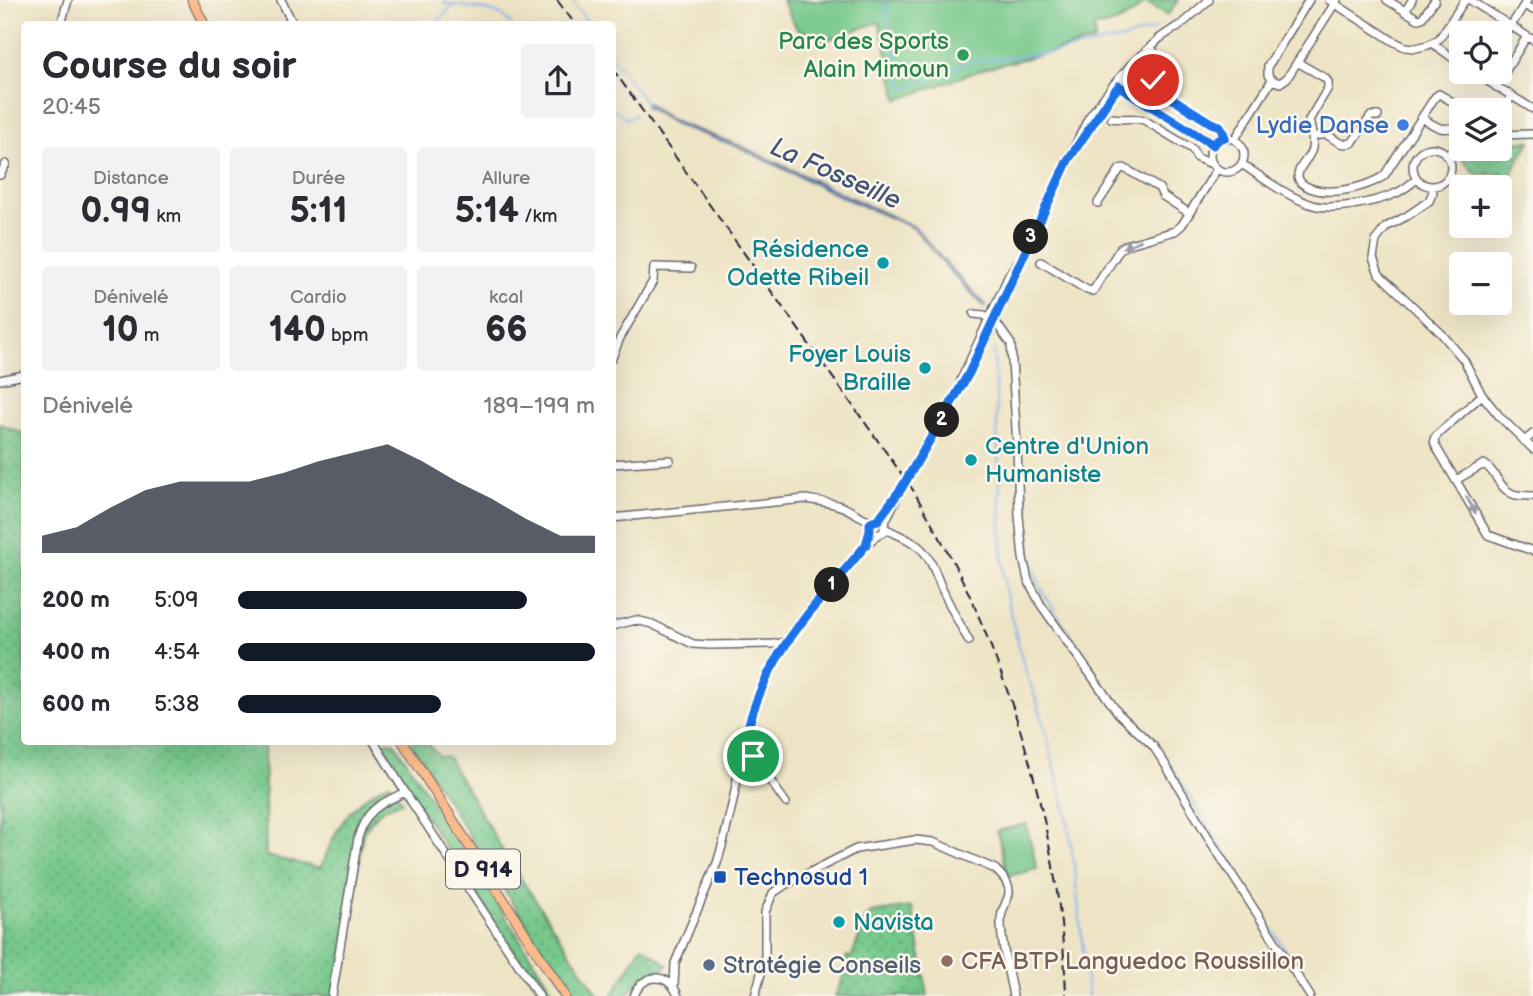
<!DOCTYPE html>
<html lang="fr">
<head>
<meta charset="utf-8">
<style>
	body { margin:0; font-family:"Balsamiq Sans",sans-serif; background:#f2f2f3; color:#2b2b33; height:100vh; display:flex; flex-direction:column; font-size:26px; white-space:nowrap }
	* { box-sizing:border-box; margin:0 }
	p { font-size:23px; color:#7c7c81 }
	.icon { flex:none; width:38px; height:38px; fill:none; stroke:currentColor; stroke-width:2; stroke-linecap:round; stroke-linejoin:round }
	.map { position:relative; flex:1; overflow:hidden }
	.details { position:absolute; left:21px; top:21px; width:595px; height:724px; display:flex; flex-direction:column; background:#fff; border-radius:7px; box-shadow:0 7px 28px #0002 }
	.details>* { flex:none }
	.controls { position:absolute; left:1449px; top:21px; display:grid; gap:14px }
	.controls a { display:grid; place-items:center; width:63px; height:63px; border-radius:7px; background:#fff; box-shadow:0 7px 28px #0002; font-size:35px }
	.pin { position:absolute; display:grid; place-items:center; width:60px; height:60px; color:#fff; margin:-30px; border:4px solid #fff; border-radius:50%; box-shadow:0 2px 7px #0007 }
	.km { position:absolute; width:35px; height:35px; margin:-18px; border-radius:50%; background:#222; color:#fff; font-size:19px; line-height:35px; text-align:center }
	.round { display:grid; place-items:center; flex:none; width:74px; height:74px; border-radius:7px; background:#f2f2f3 }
	.summary { display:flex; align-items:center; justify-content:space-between; height:119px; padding:0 21px }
	h1 { font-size:38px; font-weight:600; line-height:52px }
	.stats { display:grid; grid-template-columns:repeat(3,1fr); gap:10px; height:119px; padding:7px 21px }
	.stats div { display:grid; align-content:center; border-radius:7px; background:#f2f2f3; text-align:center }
	.stats b { font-size:35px; font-weight:600 }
	.stats small { font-size:19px; font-weight:400 }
	.stats p { font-size:19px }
	.chart { height:196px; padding:14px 21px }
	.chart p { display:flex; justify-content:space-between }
	.chart svg { width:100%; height:126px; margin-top:7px; fill:#111827; opacity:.7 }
	ul { padding:0 21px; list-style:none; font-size:23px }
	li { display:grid; grid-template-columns:112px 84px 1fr; align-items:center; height:52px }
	li i { height:18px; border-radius:9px; background:#111827 }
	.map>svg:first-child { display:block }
</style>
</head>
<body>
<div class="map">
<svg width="1533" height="996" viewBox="0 0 1533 996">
	<defs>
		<pattern id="green-dots" width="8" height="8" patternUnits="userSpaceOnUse" patternTransform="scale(1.75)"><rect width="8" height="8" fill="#76c88b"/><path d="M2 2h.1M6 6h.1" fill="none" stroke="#60a273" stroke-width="1.8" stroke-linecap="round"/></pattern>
		<pattern id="water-waves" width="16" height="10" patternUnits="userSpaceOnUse" patternTransform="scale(1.75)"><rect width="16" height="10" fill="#7cb1ea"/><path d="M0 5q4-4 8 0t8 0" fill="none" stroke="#6590bf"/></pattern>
	</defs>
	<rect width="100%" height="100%" fill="#fbf7ec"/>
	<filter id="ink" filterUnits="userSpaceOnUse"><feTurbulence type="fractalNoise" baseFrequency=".0143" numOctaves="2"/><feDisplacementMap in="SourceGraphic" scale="14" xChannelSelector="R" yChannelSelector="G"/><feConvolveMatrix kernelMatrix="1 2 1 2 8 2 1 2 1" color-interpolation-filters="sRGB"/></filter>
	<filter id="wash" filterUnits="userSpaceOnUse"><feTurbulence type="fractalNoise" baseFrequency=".00686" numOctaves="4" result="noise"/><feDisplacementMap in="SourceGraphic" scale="28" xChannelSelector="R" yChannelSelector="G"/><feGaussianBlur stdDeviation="1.57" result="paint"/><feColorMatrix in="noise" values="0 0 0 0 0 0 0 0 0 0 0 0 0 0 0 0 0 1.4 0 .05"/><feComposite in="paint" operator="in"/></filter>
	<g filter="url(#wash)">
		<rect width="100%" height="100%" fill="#eee4c5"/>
		<path fill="url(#green-dots)" stroke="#4c7563" stroke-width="2" d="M1530,141L1509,177L1499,174H1479L1475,173L1459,156L1474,149H1500V142H1502Z
			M0,424L24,434V742H264L266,856L320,868C325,858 329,847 334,837C346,812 365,794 390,783L402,802C379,809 376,813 363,833L337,996H0Z
			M378,742H394L556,996H543L408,790Z
			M410,742H426L439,756H447L506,856L599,996H572Z
			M912,907L928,996H835L848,967L843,965L847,956L851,958L866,919L871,913Z
			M642,946L668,965C654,979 637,973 628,996H612Z"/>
		<path fill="#76c88b" stroke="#4c7563" stroke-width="2" d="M782,0H1178L1168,15L1145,2C1130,17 1116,26 1094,27L1095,41L983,69L898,100L879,22L824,41L797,29Z
			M1026,824L1037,869L1008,876L997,831Z"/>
		<path fill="url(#water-waves)" stroke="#4f6a92" stroke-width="2" d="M648,103L657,111L675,122L741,146L847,196L915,227L949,267L986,305L985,307L950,271L914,228L844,198L736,146L676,125L649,108H647L645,104Z"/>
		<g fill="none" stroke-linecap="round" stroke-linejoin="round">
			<path stroke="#7cb1ea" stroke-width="2" d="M571,0L589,24
				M884,0L904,89L971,61L1052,53L1122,39L1155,29
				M444,3L491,11L502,15L511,24
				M437,24L439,19L454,5
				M612,57L647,104
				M612,108L627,119L635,115
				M994,349L1003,571L1006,594L1016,635L1023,663L1041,714L1067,816L1074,864L1088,996
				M1028,527C1028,551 1033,573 1044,594L1108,693
				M1115,703L1133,722
				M1145,734L1159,747L1314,996"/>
		</g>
	</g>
	<g filter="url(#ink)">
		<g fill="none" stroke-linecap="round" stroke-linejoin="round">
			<g stroke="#69666b" stroke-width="10">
				<path id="minor" d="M281,0L293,24
					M1329,0L1393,41L1405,47L1416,48L1428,45L1439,39L1465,0
					M1387,0L1418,19L1422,18L1435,0
					M1470,0L1533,40
					M1524,5L1533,10
					M1405,12L1412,0
					M61,24L68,0
					M1511,26L1527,0
					M1177,28L1209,0
					M1432,43L1461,64
					M1297,62L1325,78L1328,82V88L1309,120C1311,129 1314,139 1312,148C1311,158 1297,166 1298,177C1299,183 1305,186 1310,188C1331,196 1365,188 1384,176L1435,97L1439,94L1458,105L1461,118
					M1147,68C1153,75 1153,84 1160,91L1211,123L1220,126L1225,137
					M1473,72L1533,109
					M1272,80L1268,75V66L1309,0
					M1116,83L1213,145
					M1496,87L1527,36
					M1500,116L1511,97
					M1111,118C1122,120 1133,117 1144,120L1192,149L1197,158L1212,164
					M1422,118C1440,129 1440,131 1461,126
					M1085,133L1114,92L1153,50
					M1500,135L1533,134
					M1313,137C1334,128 1332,148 1352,143L1371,116H1378
					M1210 155a17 17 0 1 1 34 0a17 17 0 1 1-34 0Z
					M1235,139L1272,80L1280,83L1287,78L1337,0
					M1413 167a19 19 0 1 1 38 0a19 19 0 1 1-38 0Z
					M1446,155L1461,146
					M1242,164C1264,179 1288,197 1313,205C1332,211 1376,202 1394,194C1403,191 1410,184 1417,179
					M0,175L6,164
					M1432,186L1433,192L1429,201L1407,216L1386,227L1376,240L1373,258L1379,274L1441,333L1464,360L1482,395L1501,418L1533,449
					M1098,203L1120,169L1124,168L1159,188L1163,196L1189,213
					M1041,262L1087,290L1093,291L1120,249L1126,245L1175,231L1182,225L1217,169
					M974,314L984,315L994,320L1011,344L1017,446L1019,516L1023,558L1028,580L1041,605L1118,713L1153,746L1165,764L1211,842L1310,996
					M612,358L620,338L653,281L654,267L691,268
					M0,380L24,375
					M961,380L1009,275L1016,264
					M1482,395L1438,434L1434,439L1435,445L1488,535L1533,551
					M1524,441L1533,434
					M916,463L969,373L991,329L1049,199L1089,117L1115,83L1130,66L1160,38L1178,26
					M612,464L670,460
					M1456,480L1484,464C1496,471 1498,487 1511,493C1517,497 1526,495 1533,496
					M612,518L805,499C817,501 829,502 840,506C852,510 860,518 872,521
					M885,528C896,535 909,538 919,547C932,558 936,576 943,591C951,608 960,625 969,641
					M866,545L871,523L878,520L894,498
					M612,626L636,620L652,624L693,644L709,645L774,644L786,642
					M374,742L405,792L539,996
					M743,751L753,756L786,803
					M674,986L675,963L717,863L723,843L733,801L746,732L753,707L763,685L772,665L786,642L819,599L840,576L866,545L877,535L884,532V524L901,489
					M332,996L358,838C366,809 380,804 405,792
					M634,996C642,972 670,972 678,996
					M755,996L765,959V912L773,893L785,885L856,849L915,840L933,842L995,869C1001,875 1010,883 1009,893C1008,902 1001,909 1001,919C1000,941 1009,974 1013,996"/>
			</g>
			<g stroke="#69666b" stroke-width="11">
				<path id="major" d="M192,0L204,24
					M403,742L565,996"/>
			</g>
			<use href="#minor" stroke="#fff" stroke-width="7"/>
			<use href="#major" stroke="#fbbb8d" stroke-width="9"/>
			<path stroke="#22223b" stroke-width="2" stroke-dasharray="10 5" stroke-linecap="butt" d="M557,0L575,24
				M612,68L913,490C934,527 956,564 973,603C1027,728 1062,860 1066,996"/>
			<g stroke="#69666b" stroke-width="10" stroke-linecap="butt">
				<path id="minor-bridge" d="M901,489L916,463"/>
			</g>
			<use href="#minor-bridge" stroke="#fff" stroke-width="7"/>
		</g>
		<defs><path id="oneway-solid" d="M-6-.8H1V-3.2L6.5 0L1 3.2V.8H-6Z" transform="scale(1.75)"/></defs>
		<g fill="#9c9ca7">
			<use href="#oneway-solid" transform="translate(1132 244) rotate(157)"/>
			<use href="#oneway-solid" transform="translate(1471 505) rotate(60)"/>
		</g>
	</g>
	<g fill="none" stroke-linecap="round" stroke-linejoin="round" filter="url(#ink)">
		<g stroke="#fff" stroke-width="14">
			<path id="route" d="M753,756L743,751C759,659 809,614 866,545L870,531V524L873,521L878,520L901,489L969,373L1068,160L1114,92L1119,86L1213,145L1220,138L1225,137L1220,126L1211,123L1160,91L1155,86L1153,80"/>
		</g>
		<use href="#route" stroke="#1a73e8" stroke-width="9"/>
	</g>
	<circle fill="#2e9e5b" stroke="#fbf7ec" stroke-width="2.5" cx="963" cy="55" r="7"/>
	<circle fill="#3f7fe0" stroke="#fbf7ec" stroke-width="2.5" cx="1403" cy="125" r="7"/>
	<g fill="#0f9aa8" stroke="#fbf7ec" stroke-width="2.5">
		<circle cx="883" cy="263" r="7"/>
		<circle cx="925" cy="368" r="7"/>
		<circle cx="971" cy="460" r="7"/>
		<circle cx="839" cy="922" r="7"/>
	</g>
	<rect fill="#1a4fb4" stroke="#fbf7ec" stroke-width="2.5" x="713" y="870" width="14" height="14" rx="3.5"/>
	<circle fill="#8d6e63" stroke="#fbf7ec" stroke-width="2.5" cx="947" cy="961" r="7"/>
	<circle fill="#5c6f8a" stroke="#fbf7ec" stroke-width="2.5" cx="709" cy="965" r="7"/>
	<g text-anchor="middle" stroke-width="5" stroke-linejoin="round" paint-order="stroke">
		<rect fill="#fbf7ec" stroke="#636270" stroke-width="2" x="446" y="849.5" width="74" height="39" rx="5"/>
		<g font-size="23" font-weight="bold" fill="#22223b">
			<text x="483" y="877">D 914</text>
		</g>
		<g font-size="24" fill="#27864d" stroke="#fbf7ec" text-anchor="end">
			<text x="949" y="49">Parc des Sports<tspan x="949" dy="28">Alain Mimoun</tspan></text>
		</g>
		<g font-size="24" fill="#366cbe" stroke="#fbf7ec" text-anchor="end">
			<text x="1389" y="133">Lydie Danse</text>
		</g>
		<g font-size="24" fill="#0d838f" stroke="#fbf7ec" text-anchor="end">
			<text x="869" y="257">Résidence<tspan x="869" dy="28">Odette Ribeil</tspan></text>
			<text x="911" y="362">Foyer Louis<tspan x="911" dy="28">Braille</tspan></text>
			<text x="985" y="454" text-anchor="start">Centre d'Union<tspan x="985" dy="28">Humaniste</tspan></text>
			<text x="853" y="930" text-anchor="start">Navista</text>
		</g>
		<g font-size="24" fill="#164399" stroke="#fbf7ec" text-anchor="start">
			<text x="734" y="885">Technosud 1</text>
		</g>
		<g font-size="24" fill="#785e54" stroke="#fbf7ec" text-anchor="start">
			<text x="961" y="969">CFA BTP Languedoc Roussillon</text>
		</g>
		<g font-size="24" fill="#4e5e75" stroke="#fbf7ec" text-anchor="start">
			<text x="723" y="973">Stratégie Conseils</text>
		</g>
		<g font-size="26" font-style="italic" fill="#425478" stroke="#fbf7ec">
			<text transform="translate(836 173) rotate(24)" y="9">La Fosseille</text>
		</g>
	</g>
</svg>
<div class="controls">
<a><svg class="icon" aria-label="locate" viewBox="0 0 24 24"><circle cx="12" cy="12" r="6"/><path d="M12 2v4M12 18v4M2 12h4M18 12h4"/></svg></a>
<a><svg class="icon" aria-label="layers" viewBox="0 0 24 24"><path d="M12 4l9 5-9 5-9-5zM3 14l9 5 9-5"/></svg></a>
<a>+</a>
<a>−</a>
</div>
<div class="pin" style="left:753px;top:756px;background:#1e9e55"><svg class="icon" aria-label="arrive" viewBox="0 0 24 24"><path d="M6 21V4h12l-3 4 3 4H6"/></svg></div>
<div class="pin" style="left:1153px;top:80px;background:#d93025"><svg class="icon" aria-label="check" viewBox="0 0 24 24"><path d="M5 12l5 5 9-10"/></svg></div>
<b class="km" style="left:832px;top:585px">1</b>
<b class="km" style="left:942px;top:420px">2</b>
<b class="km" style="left:1031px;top:237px">3</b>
<section class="details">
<div class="summary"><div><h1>Course du soir</h1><p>20:45</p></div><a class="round"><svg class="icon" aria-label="share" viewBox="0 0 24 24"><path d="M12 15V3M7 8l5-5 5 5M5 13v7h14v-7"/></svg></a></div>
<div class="stats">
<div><p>Distance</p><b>0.99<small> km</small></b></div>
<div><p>Durée</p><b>5:11</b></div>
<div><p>Allure</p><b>5:14<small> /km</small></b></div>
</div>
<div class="stats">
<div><p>Dénivelé</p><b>10<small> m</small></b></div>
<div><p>Cardio</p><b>140<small> bpm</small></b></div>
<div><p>kcal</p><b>66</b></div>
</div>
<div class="chart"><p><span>Dénivelé</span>189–199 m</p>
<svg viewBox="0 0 160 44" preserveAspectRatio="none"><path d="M0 44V38L10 35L20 28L30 22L40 19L50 19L60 19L70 16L80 12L90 9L100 6L110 12L120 19L130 25L140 32L150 38L160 38V44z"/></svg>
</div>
<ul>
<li><b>200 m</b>5:09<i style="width:81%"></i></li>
<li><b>400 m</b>4:54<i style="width:100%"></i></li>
<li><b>600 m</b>5:38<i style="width:57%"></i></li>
</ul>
</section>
</div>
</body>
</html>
